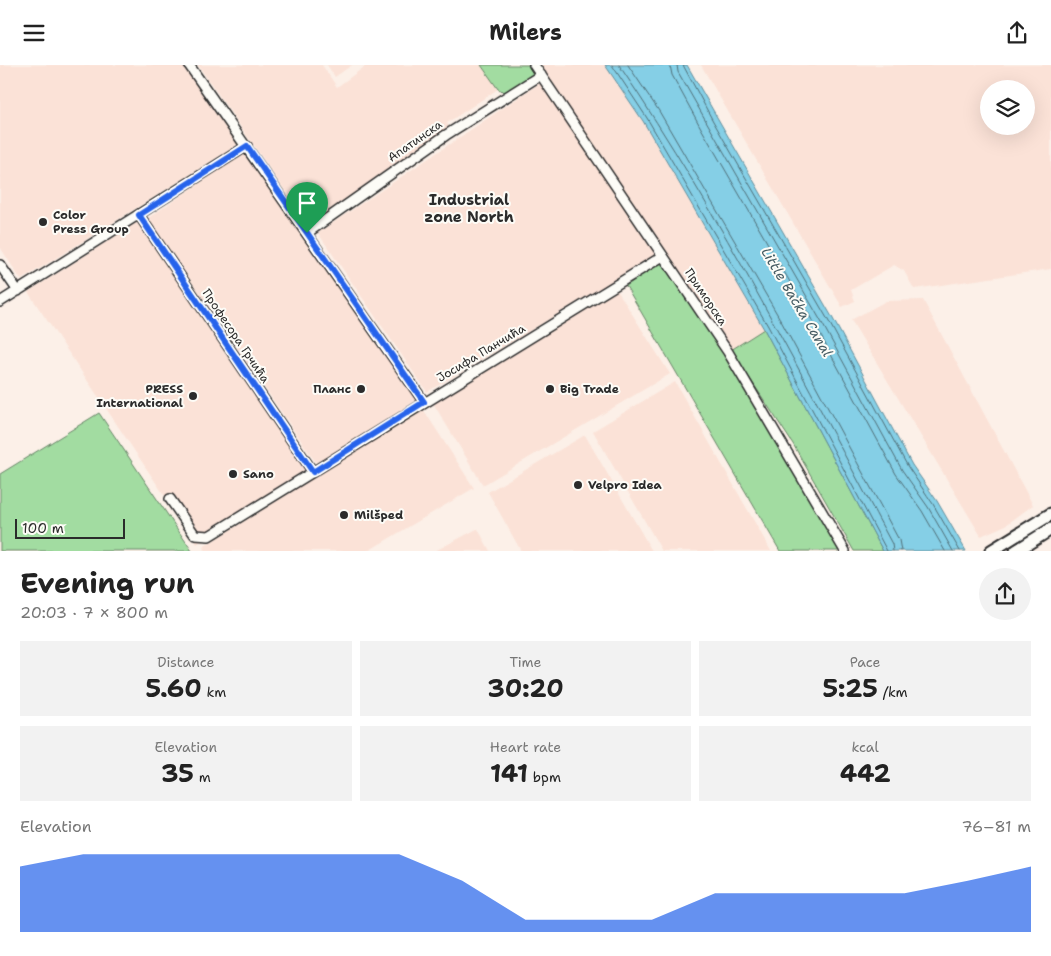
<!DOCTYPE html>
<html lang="en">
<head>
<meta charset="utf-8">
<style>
	body { margin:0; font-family:"Shantell Sans",sans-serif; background:#f2f2f2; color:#222; height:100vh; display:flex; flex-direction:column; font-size:19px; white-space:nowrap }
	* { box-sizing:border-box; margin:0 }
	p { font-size:16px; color:#767676 }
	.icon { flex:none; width:28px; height:28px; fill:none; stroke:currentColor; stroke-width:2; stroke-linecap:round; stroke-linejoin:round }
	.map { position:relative; height:486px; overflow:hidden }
	.panel { display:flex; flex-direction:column; background:#fff; flex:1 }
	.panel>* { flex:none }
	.buttons { position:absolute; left:980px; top:15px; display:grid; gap:10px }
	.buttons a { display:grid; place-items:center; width:55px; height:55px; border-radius:50%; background:#fff; box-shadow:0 5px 20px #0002; font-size:25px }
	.scale { position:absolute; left:15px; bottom:12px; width:110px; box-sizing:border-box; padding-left:5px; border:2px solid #2b2b2b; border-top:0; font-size:14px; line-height:18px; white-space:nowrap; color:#2b2b2b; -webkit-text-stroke:4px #fdfcf7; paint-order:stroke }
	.pin { position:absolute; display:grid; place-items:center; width:42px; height:42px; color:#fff; margin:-51px -21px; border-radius:50% 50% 50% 0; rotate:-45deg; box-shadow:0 0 5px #0007 }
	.pin .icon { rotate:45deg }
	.round { display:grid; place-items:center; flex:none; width:52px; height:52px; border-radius:26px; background:#f2f2f2 }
	.overview { display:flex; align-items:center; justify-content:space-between; height:85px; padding:0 20px }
	h1 { font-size:28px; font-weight:700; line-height:38px }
	.figures { display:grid; grid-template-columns:repeat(3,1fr); gap:8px; height:85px; padding:5px 20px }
	.figures div { display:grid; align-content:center; border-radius:0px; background:#f2f2f2; text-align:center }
	.figures b { font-size:25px; font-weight:700 }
	.figures small { font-size:14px; font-weight:400 }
	.figures p { font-size:14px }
	.chart { height:140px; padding:10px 20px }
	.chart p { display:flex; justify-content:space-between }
	.chart svg { width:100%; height:90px; margin-top:5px; fill:#2563eb; opacity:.7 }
	header { display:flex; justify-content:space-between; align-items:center; height:65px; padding:0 20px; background:#fff; font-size:22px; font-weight:700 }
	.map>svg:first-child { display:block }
</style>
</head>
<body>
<header><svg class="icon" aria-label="menu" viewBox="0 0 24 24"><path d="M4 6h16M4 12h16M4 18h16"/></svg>Milers<svg class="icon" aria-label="share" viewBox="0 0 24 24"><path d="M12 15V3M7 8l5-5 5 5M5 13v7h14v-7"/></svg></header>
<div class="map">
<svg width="1051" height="486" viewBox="0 0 1051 486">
	<rect width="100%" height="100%" fill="#fcf0e8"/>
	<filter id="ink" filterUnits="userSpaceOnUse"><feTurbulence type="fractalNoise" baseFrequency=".02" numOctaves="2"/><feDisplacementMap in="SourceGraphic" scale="10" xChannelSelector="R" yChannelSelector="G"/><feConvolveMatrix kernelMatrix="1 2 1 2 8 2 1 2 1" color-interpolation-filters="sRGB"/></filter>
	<g filter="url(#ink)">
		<path fill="#fbe2d7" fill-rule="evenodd" d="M0,0H184L239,79L21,215L0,182Z
			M198,0H322L337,22L367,0H481L498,24L447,58L450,63L309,161Z
			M327,0H352L335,12Z
			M537,0H605L607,2L643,56L764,264L731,285Z
			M701,0H1051V204L914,224L904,206L894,200L851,225L855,236L842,242ZM989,24H1026V61H989Z
			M540,18L656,190L427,327L318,168Z
			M246,87L417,336L317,399L148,153Z
			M138,157L307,405L197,479L28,227Z
			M617,225L670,309L483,420L433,338Z
			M923,235L1033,440L1006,460L981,471L851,255L886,236Z
			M675,317L771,486H662L593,366Z
			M423,344L474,423L368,486H205L203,482Z
			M585,370L652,486H521L488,427Z
			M478,464L490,486H435L477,464Z"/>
		<path fill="#a2dca1" stroke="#668466" d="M481,0H528L533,9L505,27L498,24Z
			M661,197L722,287L840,486H780L626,221Z
			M764,264L883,486H854L793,379L731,285Z
			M99,348L192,486H0V409Z"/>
		<path fill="#85cfe6" stroke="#618d9b" d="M605,0H687L832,252L912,400L937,436L966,486H883L764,264L643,56Z"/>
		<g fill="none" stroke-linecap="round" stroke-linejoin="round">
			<path stroke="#4f6d76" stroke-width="1" d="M612,0L647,53L768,261L887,486
				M619,0C722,152 805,317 892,479L893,486
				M628,0L659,46L780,254L899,475L901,486
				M670,0L672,10L701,63L816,262L896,409L922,446L945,486
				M677,0L678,7L822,258L902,405L928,442L953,486
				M683,0L713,56L828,255L908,402L933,439L960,486"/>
			<g stroke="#2b2b2b" stroke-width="12">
				<path id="minor" d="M189,0L424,337
					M534,0L728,287L845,486
					M139,150L313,407
					M307,168L446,70L541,10
					M0,200L18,226
					M0,237L247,81
					M170,434L195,470L209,471L663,191"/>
			</g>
			<g stroke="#2b2b2b" stroke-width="15">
				<path id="major" d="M991,486L1051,449
					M1016,486L1051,464"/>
			</g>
			<use href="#minor" stroke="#fdfcf7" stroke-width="9"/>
			<use href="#major" stroke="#fdfcf7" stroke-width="11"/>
		</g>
	</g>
	<g fill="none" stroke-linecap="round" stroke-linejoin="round" filter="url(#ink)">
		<g stroke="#fff" stroke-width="10">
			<path id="route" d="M247,81L424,337L313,407L139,150Z"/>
		</g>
		<use href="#route" stroke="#2563eb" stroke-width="6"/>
	</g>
	<g fill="#2b2b2b" stroke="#fdfcf7" stroke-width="2">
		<circle cx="43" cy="157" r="5"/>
		<circle cx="361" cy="324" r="5"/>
		<circle cx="550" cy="324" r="5"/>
		<circle cx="193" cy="331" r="5"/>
		<circle cx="233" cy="409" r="5"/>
		<circle cx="578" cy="420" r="5"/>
		<circle cx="344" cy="450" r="5"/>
	</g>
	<g text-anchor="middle" stroke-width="4" stroke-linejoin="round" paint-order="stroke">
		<g font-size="12" fill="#2b2b2b" stroke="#fdfcf7">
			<text transform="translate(415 76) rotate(-35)" y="4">Апатинска</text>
			<text transform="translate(706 232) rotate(56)" y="4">Приморска</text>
			<text transform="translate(236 271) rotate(56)" y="4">Професора Грчића</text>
			<text transform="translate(481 288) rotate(-31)" y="4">Јосифа Панчића</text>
		</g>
		<g font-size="12" font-weight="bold" fill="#2b2b2b" stroke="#fdfcf7" text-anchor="start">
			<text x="53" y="154">Color<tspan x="53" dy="14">Press Group</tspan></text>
			<text x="183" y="328" text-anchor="end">PRESS<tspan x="183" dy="14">International</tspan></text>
			<text x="351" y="328" text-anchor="end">Планс</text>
			<text x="560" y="328">Big Trade</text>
			<text x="243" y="413">Sano</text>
			<text x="588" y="424">Velpro Idea</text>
			<text x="354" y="454">Milšped</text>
		</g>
		<g font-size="14" font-style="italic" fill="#465c63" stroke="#fdfcf7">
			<text transform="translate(797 237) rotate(59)" y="5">Little Bačka Canal</text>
		</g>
		<g font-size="15" font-weight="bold" fill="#2b2b2b" stroke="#fdfcf7">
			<text x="469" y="140">Industrial<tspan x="469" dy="17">zone North</tspan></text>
		</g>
	</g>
</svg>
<div class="buttons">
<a><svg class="icon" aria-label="layers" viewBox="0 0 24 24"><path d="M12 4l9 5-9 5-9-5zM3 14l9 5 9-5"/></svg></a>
</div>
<div class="scale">100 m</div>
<div class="pin" style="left:307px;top:168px;background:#1e9e55"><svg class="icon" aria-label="arrive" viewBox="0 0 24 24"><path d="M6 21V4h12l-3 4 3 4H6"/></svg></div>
</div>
<section class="panel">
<div class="overview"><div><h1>Evening run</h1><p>20:03 · 7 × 800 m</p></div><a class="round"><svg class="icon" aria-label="share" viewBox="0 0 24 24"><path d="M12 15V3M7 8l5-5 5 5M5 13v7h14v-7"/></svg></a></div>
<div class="figures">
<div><p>Distance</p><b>5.60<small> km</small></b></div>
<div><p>Time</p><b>30:20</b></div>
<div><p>Pace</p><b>5:25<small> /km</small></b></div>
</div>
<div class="figures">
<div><p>Elevation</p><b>35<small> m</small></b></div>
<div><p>Heart rate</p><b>141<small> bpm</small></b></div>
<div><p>kcal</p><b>442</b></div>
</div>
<div class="chart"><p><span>Elevation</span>76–81 m</p>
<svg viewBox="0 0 160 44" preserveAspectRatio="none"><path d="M0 44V12L10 6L20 6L30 6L40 6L50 6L60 6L70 19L80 38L90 38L100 38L110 25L120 25L130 25L140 25L150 19L160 12V44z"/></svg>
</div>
</section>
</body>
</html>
